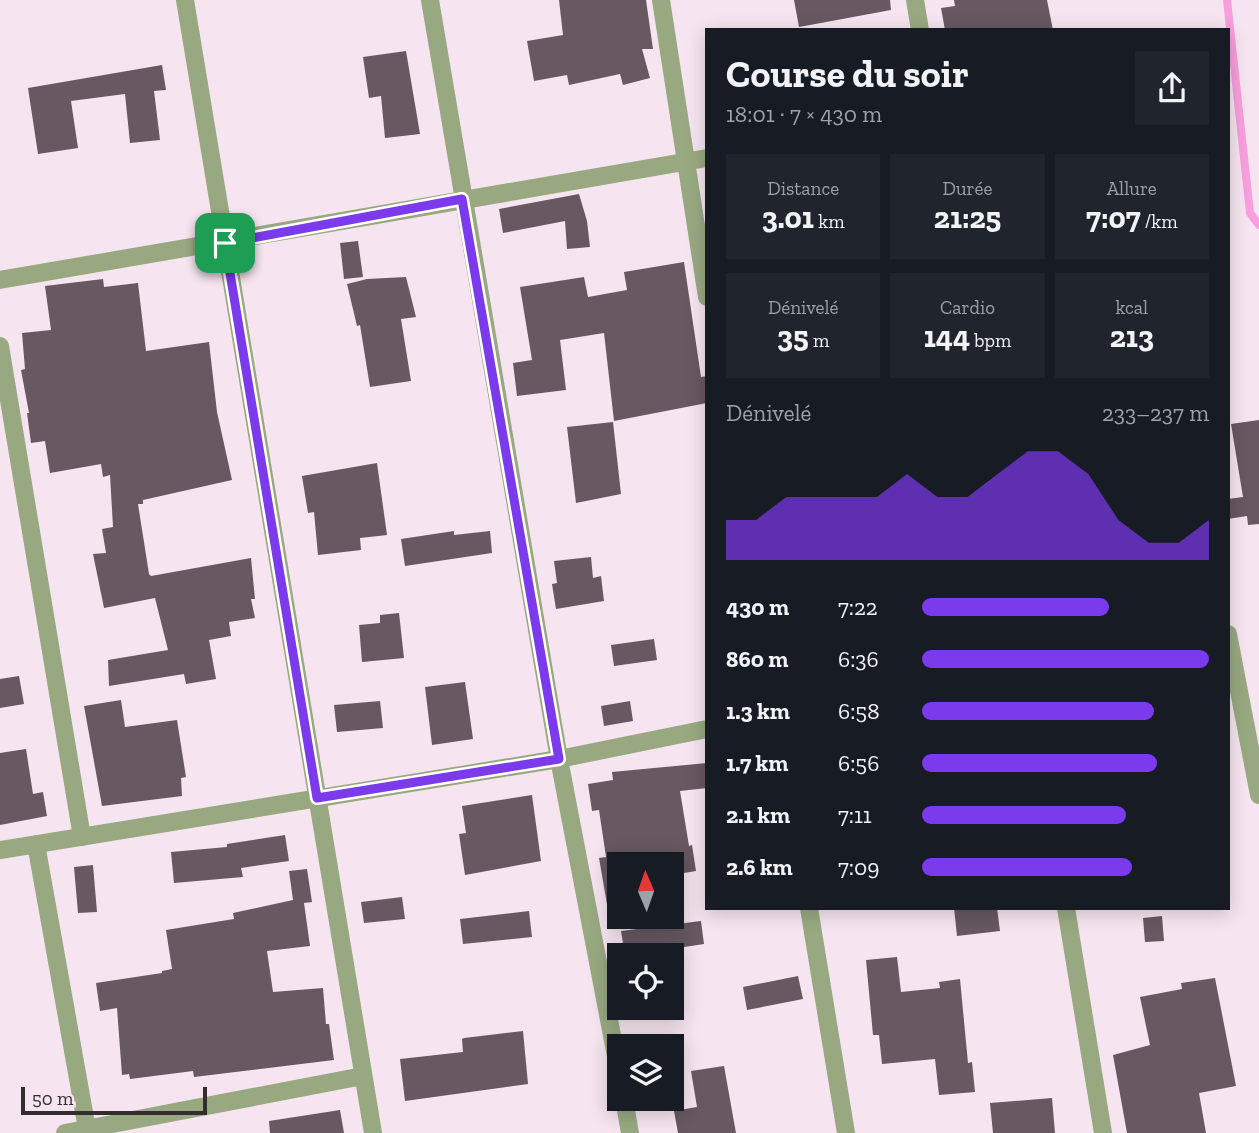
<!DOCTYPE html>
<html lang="fr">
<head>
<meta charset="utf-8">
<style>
	body { margin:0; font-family:"Zilla Slab",serif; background:#20242c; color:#f1f3f6; height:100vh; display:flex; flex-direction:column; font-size:26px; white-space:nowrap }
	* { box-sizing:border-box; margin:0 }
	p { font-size:23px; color:#9ea1a6 }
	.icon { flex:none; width:38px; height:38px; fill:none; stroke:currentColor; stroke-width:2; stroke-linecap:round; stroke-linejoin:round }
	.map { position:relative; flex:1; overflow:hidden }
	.panel { position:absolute; left:705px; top:28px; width:525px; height:882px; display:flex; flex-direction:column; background:#171b24; border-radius:0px; box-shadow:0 4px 18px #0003 }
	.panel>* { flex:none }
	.needle { width:46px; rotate:358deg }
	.buttons { position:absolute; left:607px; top:852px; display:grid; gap:14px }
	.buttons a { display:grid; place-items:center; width:77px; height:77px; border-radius:0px; background:#171b24; box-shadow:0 4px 18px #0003; font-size:35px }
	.scale { position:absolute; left:21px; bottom:18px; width:186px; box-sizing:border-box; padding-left:7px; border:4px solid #332d31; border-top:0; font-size:19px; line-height:24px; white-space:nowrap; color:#332d31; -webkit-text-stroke:5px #f6e5f0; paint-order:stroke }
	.pin { position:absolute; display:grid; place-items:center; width:60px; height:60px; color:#fff; margin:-30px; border-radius:14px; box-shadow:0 4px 10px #0006 }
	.round { display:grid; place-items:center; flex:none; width:74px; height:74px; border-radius:0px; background:#20242c }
	.overview { display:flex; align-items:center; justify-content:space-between; height:119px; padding:0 21px }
	h1 { font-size:38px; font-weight:700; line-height:52px }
	.stats { display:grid; grid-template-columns:repeat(3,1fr); gap:10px; height:119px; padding:7px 21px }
	.stats div { display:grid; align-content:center; border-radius:0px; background:#20242c; text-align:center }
	.stats b { font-size:30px; font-weight:700 }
	.stats small { font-size:19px; font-weight:400 }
	.stats p { font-size:19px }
	.chart { height:196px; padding:14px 21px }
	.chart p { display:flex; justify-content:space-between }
	.chart svg { width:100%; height:126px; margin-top:7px; fill:#7c3aed; opacity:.7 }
	ul { padding:0 21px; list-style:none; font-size:23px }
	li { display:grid; grid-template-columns:112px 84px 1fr; align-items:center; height:52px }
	li i { height:18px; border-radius:9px; background:#7c3aed }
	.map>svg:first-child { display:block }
</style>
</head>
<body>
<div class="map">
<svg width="1259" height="1133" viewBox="0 0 1259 1133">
	<rect width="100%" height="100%" fill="#f6e5f0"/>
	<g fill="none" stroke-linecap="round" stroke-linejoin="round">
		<path stroke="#f89fdd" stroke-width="8" d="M1227,0L1250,213L1259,225"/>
	</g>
	<path fill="#675862" d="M559,0H646L653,49H642L650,78L623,85L620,74L569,85L567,75L534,81L527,41L563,35Z
		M794,0H890L891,10L799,27Z
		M954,0H1047L1053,30H945L941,8L955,6Z
		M406,51L420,134L385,138L381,96L369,98L363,57Z
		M162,65L166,90L154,91L160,140L130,143L125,94L71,101L78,148L38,154L28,88Z
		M579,194L587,221L590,247L567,249L565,221L503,233L499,209Z
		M358,241L363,277L344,279L340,243Z
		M684,262L701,377L707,376V403L614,421L604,333L560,340L566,390L517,396L513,363L532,360L520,287L584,277L588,297L627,290L624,272Z
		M406,277L416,317L401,319L411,381L370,387L360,325L357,326L347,284L367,279Z
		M103,279L104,287L138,283L146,351L209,342L217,412L232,480L143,500V504H138L149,574L151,576L251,558L255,599H251L255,618L229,622L231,636L209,640L216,679L186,684L184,674L109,686L108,660L168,650L155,598L104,608L93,554L106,553L102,529L113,527L110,475L103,477L101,464L50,473L45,441L31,443L27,413H29L21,370L25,369L22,333L51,330L45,286Z
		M1259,420V524L1248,525L1247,516L1228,519V499L1243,497L1231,424Z
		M613,422L621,494L576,503L567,427Z
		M377,463L387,535L360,538L361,550L318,555L314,512L308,513L302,476Z
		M454,531V535L490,531L492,553L405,566L401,539Z
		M591,557L593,578L601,576L604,601L556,609L552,584L557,583L554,561Z
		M399,613L404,658L362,662L359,625L380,623V615Z
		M654,639L657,660L614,666L611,645Z
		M19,676L24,704L0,708V679Z
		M465,682L473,739L432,745L425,687Z
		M121,700L125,727L177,720L186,777L181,778L182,796L102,806L84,706Z
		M380,701L383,728L337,732L334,705Z
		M630,701L633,721L604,726L601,706Z
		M26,749L33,794L43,792L47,816L0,825V753Z
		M707,763V788L680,791L689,846L692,845L696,871L672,875V864H620V915L609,916L599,858L606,857L599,810L592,811L588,784L613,780L612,772Z
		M532,795L541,861L465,875L459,834L466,833L462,806Z
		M285,835L289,861L241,868L243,877L174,883L171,852L227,847V844Z
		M93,865L97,912L78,913L74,867Z
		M307,869L312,902L304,903L310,946L267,951L273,992L323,988L326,1024H329L334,1060L194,1077L193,1071L130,1079L129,1074L122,1075L117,1008L100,1011L96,983L162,973V971L172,969L166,930L234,919L233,913L293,900L289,871Z
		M402,897L405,919L364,923L361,902Z
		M954,908H997L1000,931L957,936Z
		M529,911L532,937L463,944L460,919Z
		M1162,916L1164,941L1145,942L1143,918Z
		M701,921L704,944L625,956L621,931Z
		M897,957L901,992L940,988L939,982L960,979L968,1063L972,1062L975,1092L939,1095L935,1059L882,1064L879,1035H873L866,960Z
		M798,976L803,999L747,1010L743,987Z
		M1215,978L1236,1086L1199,1093L1206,1133H1127L1113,1055L1150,1045L1140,997L1182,989L1181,983Z
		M523,1031L528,1084L405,1101L400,1059L463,1052L462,1039L464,1038Z
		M724,1066L736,1133H678L674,1111L697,1107L691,1071Z
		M1052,1098L1055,1133H993L990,1103Z
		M340,1110L344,1133H270L269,1121Z"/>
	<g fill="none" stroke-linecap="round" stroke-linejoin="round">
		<path stroke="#98a982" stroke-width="18" d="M185,0L373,1133
			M430,0L559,759L620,1077
			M661,0L707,297
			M915,0L920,30
			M0,280L707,158
			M0,346L82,837
			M1228,634L1259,795
			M36,844L87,1129
			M0,850L559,759L707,729
			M809,908L846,1133
			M1066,908L1103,1133
			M624,1099L630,1133
			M65,1133L363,1076"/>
	</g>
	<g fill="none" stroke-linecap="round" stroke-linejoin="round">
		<g stroke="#fff" stroke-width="14">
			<path id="route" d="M462,199L559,759L317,798L225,243Z"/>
		</g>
		<use href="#route" stroke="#7c3aed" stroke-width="9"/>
	</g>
</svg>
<div class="buttons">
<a><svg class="needle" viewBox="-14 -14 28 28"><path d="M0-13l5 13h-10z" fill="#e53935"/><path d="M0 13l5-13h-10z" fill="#9ea1a6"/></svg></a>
<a><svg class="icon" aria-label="locate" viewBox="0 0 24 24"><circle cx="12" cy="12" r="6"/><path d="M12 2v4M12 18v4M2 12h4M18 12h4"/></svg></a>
<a><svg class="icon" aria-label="layers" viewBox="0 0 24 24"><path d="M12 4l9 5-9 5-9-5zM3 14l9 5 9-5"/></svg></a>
</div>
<div class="scale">50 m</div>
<div class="pin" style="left:225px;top:243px;background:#1e9e55"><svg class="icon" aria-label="arrive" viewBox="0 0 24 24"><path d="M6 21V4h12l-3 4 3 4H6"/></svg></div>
<section class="panel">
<div class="overview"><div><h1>Course du soir</h1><p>18:01 · 7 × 430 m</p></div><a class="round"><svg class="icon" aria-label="share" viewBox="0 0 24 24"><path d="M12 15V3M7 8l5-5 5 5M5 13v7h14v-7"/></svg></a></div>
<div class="stats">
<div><p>Distance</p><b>3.01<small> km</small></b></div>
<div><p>Durée</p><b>21:25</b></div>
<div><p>Allure</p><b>7:07<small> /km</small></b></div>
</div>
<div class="stats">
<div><p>Dénivelé</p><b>35<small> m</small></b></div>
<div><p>Cardio</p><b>144<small> bpm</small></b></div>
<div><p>kcal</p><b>213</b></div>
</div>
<div class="chart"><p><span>Dénivelé</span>233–237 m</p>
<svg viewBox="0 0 160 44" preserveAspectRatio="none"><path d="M0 44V30L10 30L20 22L30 22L40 22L50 22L60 14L70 22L80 22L90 14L100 6L110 6L120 14L130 30L140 38L150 38L160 30V44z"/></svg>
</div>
<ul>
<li><b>430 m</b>7:22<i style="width:65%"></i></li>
<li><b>860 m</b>6:36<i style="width:100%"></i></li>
<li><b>1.3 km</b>6:58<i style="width:81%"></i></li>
<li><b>1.7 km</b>6:56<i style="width:82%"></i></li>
<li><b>2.1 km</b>7:11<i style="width:71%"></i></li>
<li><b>2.6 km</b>7:09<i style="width:73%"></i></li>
</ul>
</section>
</div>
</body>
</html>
